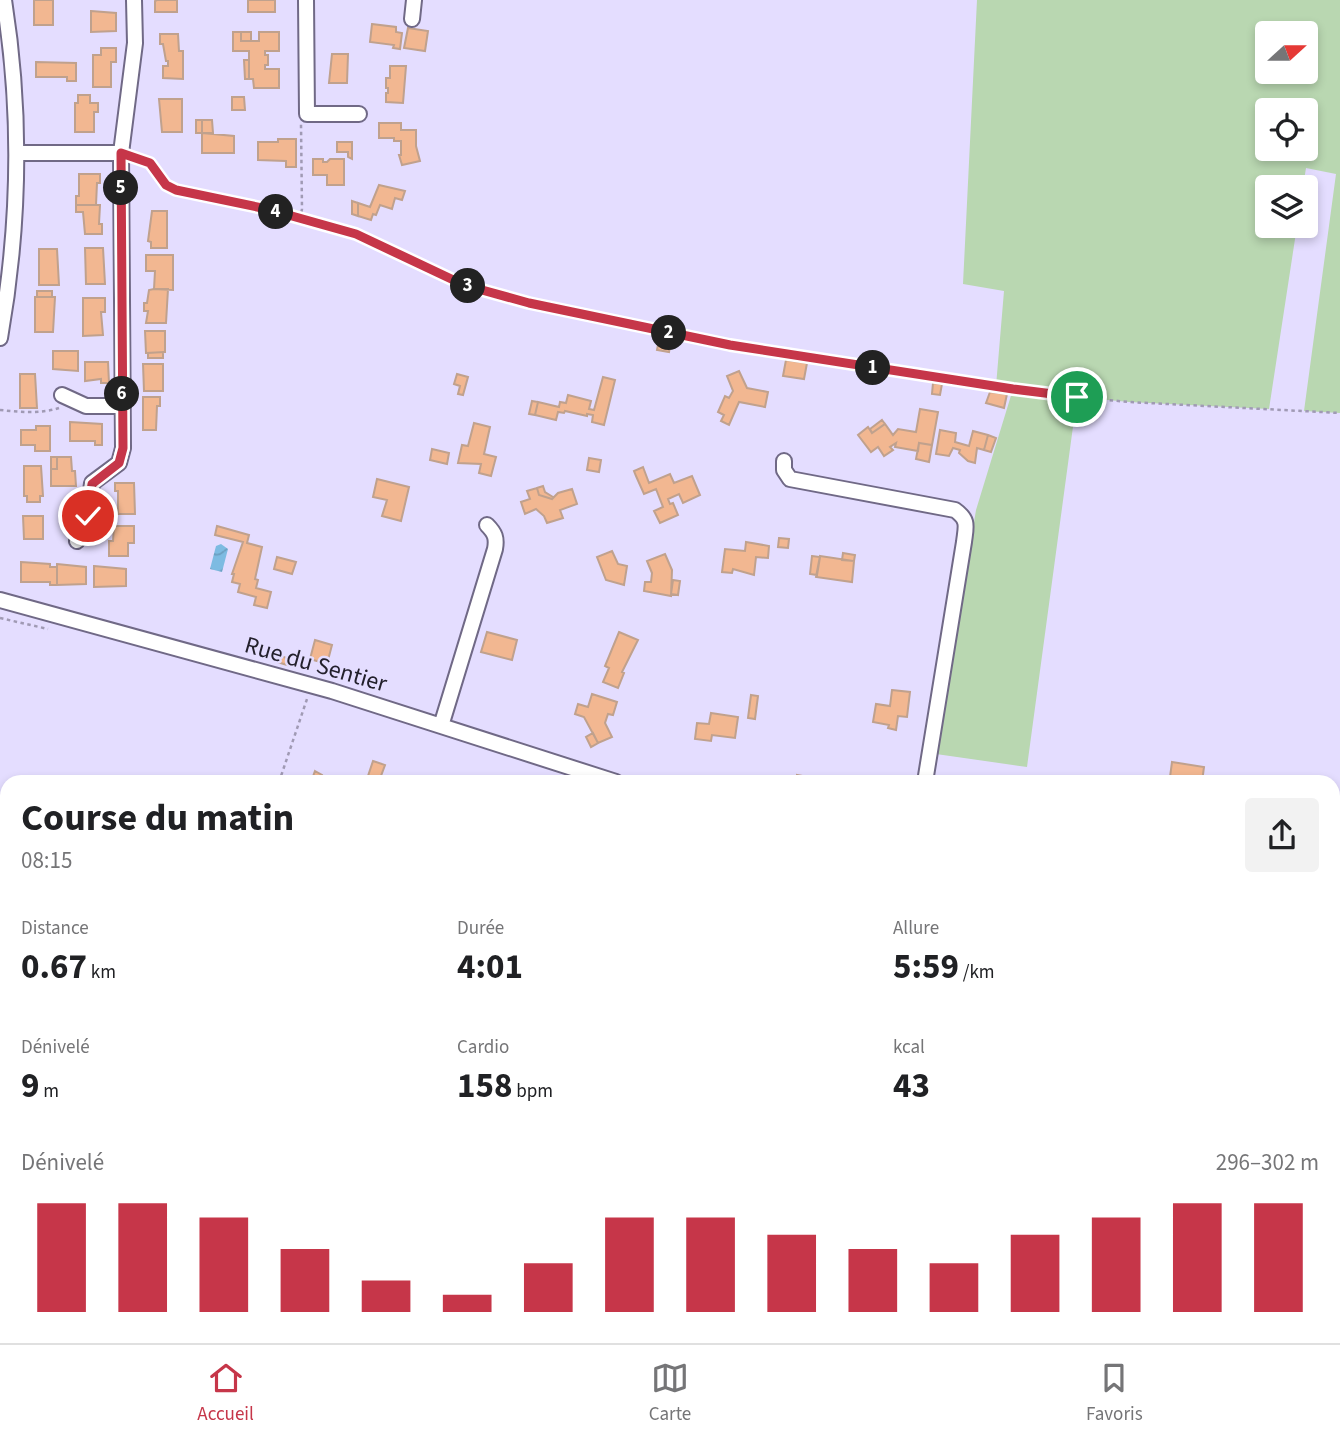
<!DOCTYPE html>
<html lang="fr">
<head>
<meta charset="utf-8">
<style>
	body { margin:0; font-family:"Source Sans 3",sans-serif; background:#f2f2f2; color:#202124; height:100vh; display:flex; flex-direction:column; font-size:26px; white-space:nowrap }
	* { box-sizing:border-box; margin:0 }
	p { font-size:23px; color:#757577 }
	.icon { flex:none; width:38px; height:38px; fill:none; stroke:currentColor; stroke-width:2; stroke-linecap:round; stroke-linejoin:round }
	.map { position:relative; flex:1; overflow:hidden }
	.details { position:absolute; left:0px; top:775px; width:1340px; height:569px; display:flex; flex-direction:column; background:#fff; border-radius:21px 21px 0 0; box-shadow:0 4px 10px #0003 }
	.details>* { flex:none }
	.needle { width:46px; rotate:69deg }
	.buttons { position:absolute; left:1255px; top:21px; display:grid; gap:14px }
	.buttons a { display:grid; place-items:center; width:63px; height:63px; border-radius:7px; background:#fff; box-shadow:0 4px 10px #0003; font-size:35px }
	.pin { position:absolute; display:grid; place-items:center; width:60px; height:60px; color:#fff; margin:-30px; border:4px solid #fff; border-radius:50%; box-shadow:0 2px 7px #0007 }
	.km { position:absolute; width:35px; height:35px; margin:-18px; border-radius:50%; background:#222; color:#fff; font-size:19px; line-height:35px; text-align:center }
	.round { display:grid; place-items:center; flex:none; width:74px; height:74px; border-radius:7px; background:#f2f2f2 }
	.overview { display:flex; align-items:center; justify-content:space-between; height:119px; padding:0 21px }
	h1 { font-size:38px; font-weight:700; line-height:52px }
	.stats { display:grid; grid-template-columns:repeat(3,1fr); gap:10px; height:119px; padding:7px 21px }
	.stats div { display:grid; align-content:center }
	.stats b { font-size:35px; font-weight:700 }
	.stats small { font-size:19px; font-weight:400 }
	.stats p { font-size:19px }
	.chart { height:196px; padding:14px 21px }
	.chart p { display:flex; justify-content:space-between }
	.chart svg { width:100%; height:126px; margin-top:7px; stroke:#c63649; stroke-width:6 }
	.tabs { display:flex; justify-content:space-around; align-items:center; height:98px; border-top:2px solid #e0e0e0; background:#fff; font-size:19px; color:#757577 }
	.tabs a { display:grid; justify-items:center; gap:4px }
	.tabs .current { color:#c63649 }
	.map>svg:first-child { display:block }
</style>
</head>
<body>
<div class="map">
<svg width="1340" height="1343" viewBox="0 0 1340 1343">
	<defs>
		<pattern id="industrial-grid" width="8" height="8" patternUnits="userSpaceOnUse" patternTransform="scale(1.75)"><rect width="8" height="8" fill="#dad1fa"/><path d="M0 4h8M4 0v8" fill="none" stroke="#bbb3d6"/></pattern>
		<pattern id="forest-firs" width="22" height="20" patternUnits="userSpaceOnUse" patternTransform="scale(1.75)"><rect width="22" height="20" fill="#b9d7b1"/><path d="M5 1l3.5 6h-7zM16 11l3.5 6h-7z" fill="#9fb898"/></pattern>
		<pattern id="water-waves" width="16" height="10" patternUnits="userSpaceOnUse" patternTransform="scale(1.75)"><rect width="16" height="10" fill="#7dbbe2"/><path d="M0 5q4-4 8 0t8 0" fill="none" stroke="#6ca0c2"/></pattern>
	</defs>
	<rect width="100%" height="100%" fill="#e4ddff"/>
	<path fill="url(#industrial-grid)" d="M1334,1071L1340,1073V1251L1334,1250Z"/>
	<path fill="#b9d7b1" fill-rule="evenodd" d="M977,0H1340V413L1304,411L1336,174L1306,168L1303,187H1267V226H1297L1269,409L1129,402L1077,397L1027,767L936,754L976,510L1013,389L996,386L1004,291L963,284ZM1267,33H1306V72H1267ZM1267,110H1306V149H1267Z"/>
	<path fill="url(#forest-firs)" d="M552,1337H707L704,1343H566Z"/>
	<path fill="url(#water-waves)" d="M221,544L228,549L222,572L210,569L216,546Z"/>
	<path fill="#f2b791" stroke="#c0a18d" stroke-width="2" d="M34,0H53V25H34Z
		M157,0H177V12H155V1Z
		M248,0H275V12H248Z
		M91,11L116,13V31L91,32Z
		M372,24L396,27V32L402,33L400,49L393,48L394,45L370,42Z
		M408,28L428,31L425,51L404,48Z
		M233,32H241V41H259V32H279V51H265V55H268V65H265V69H279V88H254L253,79H249V51H233Z
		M241,32H251V41H241Z
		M160,34H178L179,51H183V79L163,78V66H168V61H166L163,44H160Z
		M101,48H116V62H111V87H93V55H101Z
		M332,54H348L347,83H329Z
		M244,60H249V79H245Z
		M36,62L76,63V81H67V77H36Z
		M390,66H406L403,103L386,102V93H388V88H386V78H390Z
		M78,95H90V103H98V112H94V132H75V103H78Z
		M232,97H244L245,110H232Z
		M159,99H182V132H162Z
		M196,120H202V133H196Z
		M202,120H212L213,133H202Z
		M379,123H401V130H416V146L420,161L402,165L399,155H401V141H394V138H379Z
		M202,133L234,136V153H202Z
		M278,139H296V167H286V161L258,160V142H278Z
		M337,142H352V159L348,157V152H337Z
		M313,159H323V162H327L330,159H344V185H327V175H313Z
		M79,174H100V183H97L96,205H76V196H79Z
		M379,185L405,191L402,200L395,198L392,209L380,205L376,215L373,214L371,220L358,216V203L370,207Z
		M352,201L358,203V216L352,214Z
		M76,205H100L99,224H102V234H85L83,212H76Z
		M152,211H167V248H151V242L148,241Z
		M85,248H103L105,284H86Z
		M39,249H57L59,285H39Z
		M146,255H173V290L154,289L155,271H146Z
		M154,289H168L166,323H146L148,311H144V303H147L149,290Z
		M37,291H52V297H37Z
		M35,297H55L53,332H35Z
		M83,298H105V312H101L103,335L83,336Z
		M145,331H165V352L146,353Z
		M659,340L671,342L669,352L657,350Z
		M53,351H78V371L53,369Z
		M163,352V358H148V353Z
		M786,360L807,363L804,379L783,376Z
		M85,362H108L109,383H101V379L85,381Z
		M143,364H163V391H144Z
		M739,371L747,388L768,392L765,407L739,402L729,425L721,421L724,415L718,412L725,396L729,398L733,391L727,376Z
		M20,374H35L37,408H20Z
		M457,374L468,377L463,395L458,394L460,386L454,384Z
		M603,377L615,380L604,425L592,422L593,415L587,414V416L565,411L564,413L558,412L556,420L535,415L538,402L559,407L560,402L566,403L568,395L591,401L589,409L594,410Z
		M933,383L942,384L940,395L932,394Z
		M990,392L1007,394L1004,408L986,403Z
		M143,397H160V406H157L156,430H143Z
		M532,401L538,402L535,415L529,414Z
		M920,409L938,412L932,445L919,443L918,451L895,447L896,443L890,447L893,450L884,456L878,447L871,452L858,435L868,427L872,433L885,424L893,435L898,429L916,432Z
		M882,420L885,424L872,433L870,429Z
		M70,422L102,424V445H95V441H70Z
		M474,423L490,427L484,454L496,457L491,476L479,473L481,464L458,463L462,445L468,446Z
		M36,426H50V451H35V445H21V430H36Z
		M940,430L956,433L955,442L969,446L973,431L988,435L984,450L977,448L975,463L968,461L959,453L960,450L953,448L949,456L936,454Z
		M988,435L996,438L991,452L984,450Z
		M919,443L932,445L929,462L916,459Z
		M432,449L449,453L447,464L430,460Z
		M51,457H57V469H51Z
		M57,457H71L72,471H75L76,486H51V469H57Z
		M589,458L601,460L599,472L587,470Z
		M24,466H41L43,496H40V502H27V496H24Z
		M643,467L649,483L670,474L674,483L692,476L700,495L683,503L679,494L668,499L670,504L673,503L678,515L660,523L654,511L663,507L656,489L644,494L636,476L634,471Z
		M377,479L409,487L401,521L382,516L387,500L373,497Z
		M115,483H134L135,514H118V491H115Z
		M543,486L545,492L553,497L552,499L539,495L537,488Z
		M537,488L539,495L552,499L558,493L572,489L577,504L560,510L563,518L547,523L544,516L536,509L525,514L521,502L530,499L527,491Z
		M23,516H43V539H24Z
		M114,526H134V543H128V556H109V541H113Z
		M217,526L249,535L247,543L262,547L255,579L258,580L256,588L271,592L267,608L254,605L256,597L238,592L240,584L232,582L234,574H232L243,542L215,535Z
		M779,538L789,539L788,548L778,547Z
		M746,542L769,546L768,558L756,557L754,575L733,569L732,573L722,572L725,549L745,551Z
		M612,551L618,564L627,566L624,585L606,580L597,557Z
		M843,553L855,555L854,561L842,560Z
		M665,554L672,570L671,596L644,591L645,582H651L652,573L647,561Z
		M812,556L820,557L817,575L810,574Z
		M820,556L854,561L852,582L816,577Z
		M277,557L296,562L292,574L274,569Z
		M21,562L50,564V567H57V585H50V582H21Z
		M57,564L86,567V584L57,585Z
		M94,566L126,569V586L94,587Z
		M673,580L680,581L678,595L671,594Z
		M487,632L517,640L512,660L481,652Z
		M619,632L638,640L622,672L624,673L618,688L603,682L609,668L605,666Z
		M315,640L332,645L327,664L310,659Z
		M276,654L289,659L287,665L274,661Z
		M892,690L910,692L907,717L898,716L896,730L888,728L889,725L873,722L876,704L890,706Z
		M592,694L617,702L613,715L608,714L605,723L612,737L598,743L584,717L575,714L578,704L588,707Z
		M751,695L758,696L755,719L748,718Z
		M711,713L738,717L735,738L712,735L711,741L695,739L697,723L709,724Z
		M593,733L598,743L591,747L586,737Z
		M373,761L385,765L381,776L387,778L386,782H366Z
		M1172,762L1204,767L1202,782H1188V780L1170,777Z
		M315,771L322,775L320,782H311Z
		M797,775L814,778L813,782H796Z
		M1247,776L1266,778L1265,782H1247Z
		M353,1337H371L376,1343H350Z
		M424,1337L427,1339L424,1343H413L406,1338Z
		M455,1337H483L480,1343H452Z"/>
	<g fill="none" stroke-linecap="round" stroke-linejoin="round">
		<g stroke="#706986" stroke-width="18">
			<path id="minor" d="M306,0L307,114H359
				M412,19L414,0
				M17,153H121
				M0,338C20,225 22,113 4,0
				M62,395L86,406H122
				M784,461V470L790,479L955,510C969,520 966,526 964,542L925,782
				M77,541L88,516L92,483L119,463L123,448L121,153L135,43L134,0
				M0,600L332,691L616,782
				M441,726L495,549C497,538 495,533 487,525
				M1334,972L1340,974
				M1334,1204L1340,1177
				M1334,1235L1340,1237
				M398,1337L406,1343
				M325,1343L328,1337"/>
		</g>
		<path stroke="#a09ab4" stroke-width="2.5" stroke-dasharray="3.5 3.5" stroke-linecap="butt" d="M135,157C156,163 156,181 175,190L267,209L356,234L464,285L529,303L730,346L1013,389L1077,397L1129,402L1340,413
			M300,219L302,209L301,124
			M0,410C19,412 41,414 59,408
			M0,618L48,629
			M279,782L307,699
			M0,822L7,827
			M0,980L7,987"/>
		<use href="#minor" stroke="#fff" stroke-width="14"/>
	</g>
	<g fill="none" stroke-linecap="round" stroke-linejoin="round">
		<g stroke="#fff" stroke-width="14">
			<path id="route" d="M88,516L92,484L119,463L123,448L121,153L150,163L166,185L176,190L267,209L356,234L464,285L529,303L730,345L1013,389L1077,397"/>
		</g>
		<use href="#route" stroke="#c63649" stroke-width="9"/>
	</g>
	<g text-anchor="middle" stroke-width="5" stroke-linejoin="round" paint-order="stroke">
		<g font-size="24" fill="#23202c" stroke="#e4ddff">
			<text transform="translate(316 664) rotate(16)" y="8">Rue du Sentier</text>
		</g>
	</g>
</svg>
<div class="buttons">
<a><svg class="needle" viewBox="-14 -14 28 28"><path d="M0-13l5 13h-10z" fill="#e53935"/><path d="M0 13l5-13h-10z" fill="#757577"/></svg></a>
<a><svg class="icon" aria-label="locate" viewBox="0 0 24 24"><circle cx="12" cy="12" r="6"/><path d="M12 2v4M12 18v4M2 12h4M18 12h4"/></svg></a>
<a><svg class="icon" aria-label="layers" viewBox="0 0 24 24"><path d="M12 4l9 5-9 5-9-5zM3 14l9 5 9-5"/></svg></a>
</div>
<div class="pin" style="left:1077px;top:397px;background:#1e9e55"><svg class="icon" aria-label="arrive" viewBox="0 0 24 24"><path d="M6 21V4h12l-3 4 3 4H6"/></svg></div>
<div class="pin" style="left:88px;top:516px;background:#d93025"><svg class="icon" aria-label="check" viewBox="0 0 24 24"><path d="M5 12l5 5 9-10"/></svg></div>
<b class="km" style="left:873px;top:368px">1</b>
<b class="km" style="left:669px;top:333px">2</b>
<b class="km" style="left:468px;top:286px">3</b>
<b class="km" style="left:276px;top:212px">4</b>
<b class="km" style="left:121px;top:188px">5</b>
<b class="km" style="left:122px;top:394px">6</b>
<section class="details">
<div class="overview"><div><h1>Course du matin</h1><p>08:15</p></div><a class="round"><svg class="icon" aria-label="share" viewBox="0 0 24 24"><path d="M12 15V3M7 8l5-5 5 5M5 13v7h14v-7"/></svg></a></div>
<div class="stats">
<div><p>Distance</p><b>0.67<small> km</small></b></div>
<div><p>Durée</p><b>4:01</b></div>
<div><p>Allure</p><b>5:59<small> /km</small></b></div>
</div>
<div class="stats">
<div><p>Dénivelé</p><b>9<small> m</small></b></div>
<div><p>Cardio</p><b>158<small> bpm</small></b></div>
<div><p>kcal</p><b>43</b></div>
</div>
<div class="chart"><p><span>Dénivelé</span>296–302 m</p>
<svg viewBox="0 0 160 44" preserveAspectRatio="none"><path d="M5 44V6M15 44V6M25 44V11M35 44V22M45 44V33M55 44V38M65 44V27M75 44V11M85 44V11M95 44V17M105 44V22M115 44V27M125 44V17M135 44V11M145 44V6M155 44V6"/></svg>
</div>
</section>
</div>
<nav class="tabs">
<a class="current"><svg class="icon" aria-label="home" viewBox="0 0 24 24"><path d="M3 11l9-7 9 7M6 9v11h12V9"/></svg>Accueil</a>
<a><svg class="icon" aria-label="map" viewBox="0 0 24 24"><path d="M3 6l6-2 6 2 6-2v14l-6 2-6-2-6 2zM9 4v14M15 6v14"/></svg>Carte</a>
<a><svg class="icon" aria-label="saved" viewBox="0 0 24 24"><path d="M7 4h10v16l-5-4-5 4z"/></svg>Favoris</a>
</nav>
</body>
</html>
